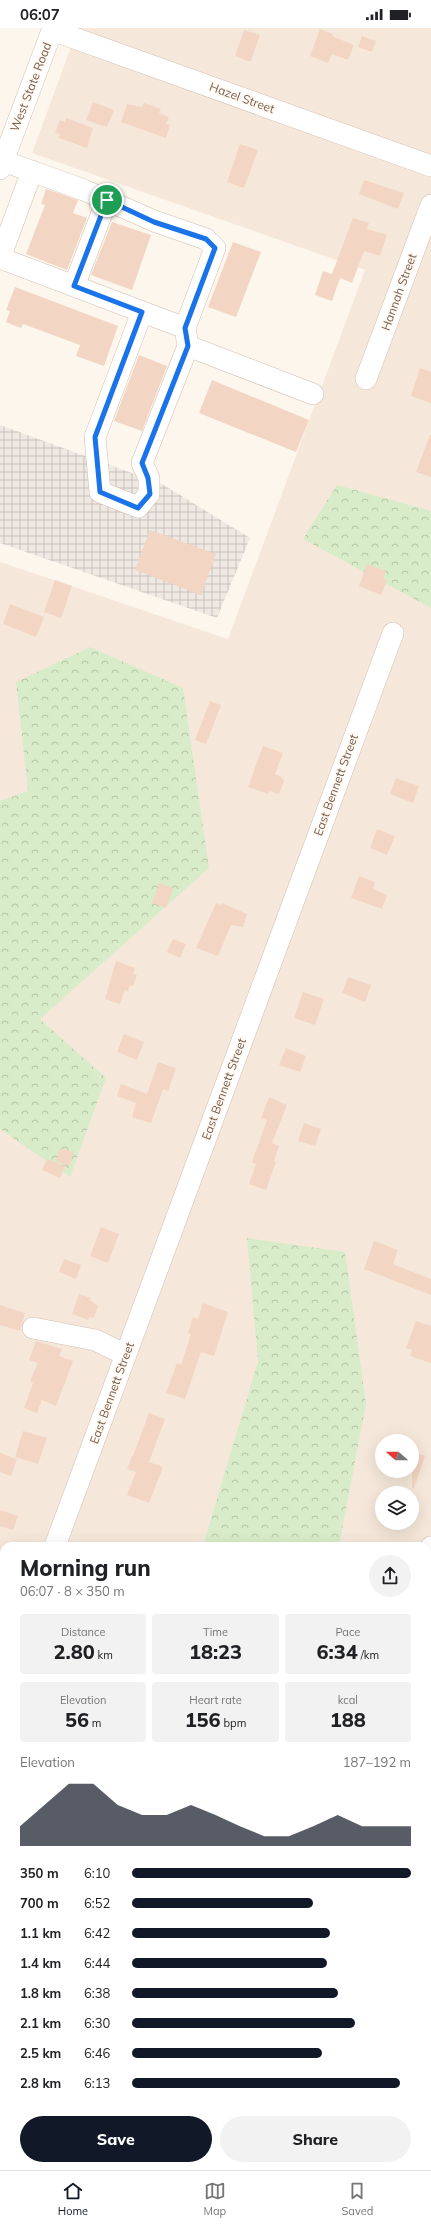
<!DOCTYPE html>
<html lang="en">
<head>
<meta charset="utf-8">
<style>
	body { margin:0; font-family:Mulish,sans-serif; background:#f2f2f2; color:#202124; height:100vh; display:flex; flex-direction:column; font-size:15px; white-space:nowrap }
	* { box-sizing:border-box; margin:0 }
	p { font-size:13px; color:#757577 }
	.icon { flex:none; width:22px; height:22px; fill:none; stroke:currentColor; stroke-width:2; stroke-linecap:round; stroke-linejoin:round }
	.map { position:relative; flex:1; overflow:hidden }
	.details { position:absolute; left:0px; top:1514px; width:431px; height:628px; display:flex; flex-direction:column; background:#fff; border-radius:12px 12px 0 0; box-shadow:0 4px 16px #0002 }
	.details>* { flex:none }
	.needle { width:26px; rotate:290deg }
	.controls { position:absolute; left:375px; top:1406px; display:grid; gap:8px }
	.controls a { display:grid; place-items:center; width:44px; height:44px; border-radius:50%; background:#fff; box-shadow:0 4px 16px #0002; font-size:20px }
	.pin { position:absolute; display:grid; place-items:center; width:34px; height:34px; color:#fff; margin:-17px; border:2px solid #fff; border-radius:50%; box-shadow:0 1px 4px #0007 }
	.round { display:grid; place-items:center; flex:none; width:42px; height:42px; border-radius:21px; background:#f2f2f2 }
	.overview { display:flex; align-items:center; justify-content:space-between; height:68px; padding:0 20px }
	h1 { font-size:22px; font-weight:800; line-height:30px }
	.metrics { display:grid; grid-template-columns:repeat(3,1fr); gap:6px; height:68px; padding:4px 20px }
	.metrics div { display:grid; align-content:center; border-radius:4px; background:#f2f2f2; text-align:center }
	.metrics b { font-size:20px; font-weight:800 }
	.metrics small { font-size:11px; font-weight:400 }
	.metrics p { font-size:11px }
	.chart { height:112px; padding:8px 20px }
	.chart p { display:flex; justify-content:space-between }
	.chart svg { width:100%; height:72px; margin-top:4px; fill:#111827; opacity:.7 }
	.action { display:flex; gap:8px; margin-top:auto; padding:8px 20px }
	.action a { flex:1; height:46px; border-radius:24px; background:#111827; color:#fff; font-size:16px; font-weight:800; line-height:46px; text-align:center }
	.action a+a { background:#f2f2f2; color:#202124 }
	ul { padding:0 20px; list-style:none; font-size:13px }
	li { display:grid; grid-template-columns:64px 48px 1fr; align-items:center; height:30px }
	li i { height:10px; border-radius:5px; background:#111827 }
	.status { display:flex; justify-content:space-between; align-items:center; height:28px; padding:0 20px; background:#fff; direction:ltr }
	.status svg { height:11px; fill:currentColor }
	.dock { display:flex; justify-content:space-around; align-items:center; height:56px; border-top:1px solid #e0e0e0; background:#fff; font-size:11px; color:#757577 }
	.dock a { display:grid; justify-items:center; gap:2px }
	.dock .selected { color:#111827 }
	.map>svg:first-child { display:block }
</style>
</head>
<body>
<div class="status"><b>06:07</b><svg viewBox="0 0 49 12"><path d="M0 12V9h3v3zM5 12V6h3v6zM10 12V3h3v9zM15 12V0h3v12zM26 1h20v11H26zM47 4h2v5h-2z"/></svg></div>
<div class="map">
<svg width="431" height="2142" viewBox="0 0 431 2142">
	<defs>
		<pattern id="industrial-grid" width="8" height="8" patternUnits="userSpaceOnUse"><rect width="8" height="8" fill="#efe9e4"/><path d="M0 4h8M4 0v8" fill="none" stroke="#c7c0bb"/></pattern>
		<pattern id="forest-crowns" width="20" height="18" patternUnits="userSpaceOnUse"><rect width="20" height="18" fill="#d8ecc9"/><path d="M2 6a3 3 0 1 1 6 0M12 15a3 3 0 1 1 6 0" fill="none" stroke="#b4c2a5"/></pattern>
	</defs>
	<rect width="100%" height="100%" fill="#fdf6ec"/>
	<path fill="#f5e8da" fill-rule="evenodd" d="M78,0H431V2032L427,2031V1518H4V1935L0,1934V534L228,611L365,242L32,125ZM382,1413H412V1443H382ZM382,1465H412V1495H382Z"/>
	<path fill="url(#industrial-grid)" d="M0,397L162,456L250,510L217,590L0,515Z"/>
	<path fill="url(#forest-crowns)" d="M337,457L431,483V580L303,511Z
		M90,619L183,660L209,840L40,991L106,1050L70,1149L0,1101V773L28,763L16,654Z
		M247,1210L345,1224L366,1376L339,1518H203L258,1333Z"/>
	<path fill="#f3d5c3" d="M320,1L333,6L332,8L354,17L348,32L332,26L328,35L310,28Z
		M244,2L260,7L251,33H248L235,28Z
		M362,8L376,13L372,24L358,19Z
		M93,74L114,82L107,99L86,92Z
		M144,75L161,81L159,85L169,89L166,96L170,97L166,110L121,94L127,76L142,79Z
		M66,90L93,100L87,120L59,110L60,106L55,105L60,92L65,94Z
		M240,116L258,122L244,160L227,154Z
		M364,152L404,165L398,181L359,166Z
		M46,161L78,172L73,185L87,190L67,242L26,226L45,177L41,176Z
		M353,190L369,195L367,201L387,207L380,228L364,223L352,255L340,250L332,273L315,267L323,243L332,246Z
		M112,194L151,207L132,262L91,247Z
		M233,214L261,224L236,289L208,279Z
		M15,259L118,298L104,338L76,328L80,317L23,296L21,300L6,294L10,283L6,282Z
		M139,327L167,338L142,403L114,393Z
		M420,340L431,344V375L411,368Z
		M212,352L309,392L296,424L199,385Z
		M430,407H431V449L416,444Z
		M150,502L216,526L201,567L135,542Z
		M367,536L386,543L383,551L387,552L381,567L359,558Z
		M55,552L72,558L61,590L44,584Z
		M10,576L44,589L36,609L3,596Z
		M210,673L221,677L206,716L195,712Z
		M263,718L283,725L275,746L281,749L284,753L279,766L269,763L268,766L248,759Z
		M396,750L419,758L413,775L390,766Z
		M377,801L395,808L387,827L370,820Z
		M359,848L375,854L373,861L387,867L382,881L351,870Z
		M159,855L173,860L166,880L152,875Z
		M216,875L221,877L222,875L247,886L243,899L231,897L218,928L196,920Z
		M173,911L186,916L180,930L167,924Z
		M116,933L135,940L133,946L137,947L133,958L130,957L128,963L125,962L120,976L105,971Z
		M348,949L371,957L365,974L342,965Z
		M303,964L324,971L315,997L294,990Z
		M124,1006L144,1014L137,1032L117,1024Z
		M286,1020L306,1028L300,1044L279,1037Z
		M158,1034L176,1040L168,1063L163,1061L151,1095L132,1089L136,1075L117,1068L121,1056L147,1066Z
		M269,1069L287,1077L272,1115L279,1118L274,1133L276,1134L266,1162L249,1156L256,1136L252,1134L267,1092L261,1090Z
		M304,1095L321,1101L315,1118L298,1113Z
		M60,1120L74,1124L69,1138L56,1133Z
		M47,1131L65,1138L60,1150L42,1142Z
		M101,1199L119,1206L108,1235L90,1228Z
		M374,1213L398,1222L393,1236L431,1251V1267L364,1241Z
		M64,1231L81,1237L76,1251L59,1244Z
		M79,1266L91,1270L90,1272L98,1278L94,1290L90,1289L88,1292L72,1286Z
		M203,1275L228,1284L214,1328L201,1324L185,1371L166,1365L177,1335L181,1337L191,1306L188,1305L193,1289L198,1291Z
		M0,1277L25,1285L20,1303L0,1297Z
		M416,1293L431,1298V1335L410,1328L412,1322L406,1320Z
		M36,1313L62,1321L59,1328L73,1333L56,1378L42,1372L37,1385L24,1380L33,1355L30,1353L38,1335L29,1332Z
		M149,1385L165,1391L149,1434L163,1439L149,1475L127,1467L136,1444L127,1441L132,1428H133Z
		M23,1403L47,1410L38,1436L15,1429Z
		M412,1423L425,1428L414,1460H412Z
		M0,1425L17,1431L11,1448L0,1444Z
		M0,1482L18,1488L13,1502L0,1498Z"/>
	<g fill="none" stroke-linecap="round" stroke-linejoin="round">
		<g stroke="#d1beb0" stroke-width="22">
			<path id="minor" d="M52,2L431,138
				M0,141L53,0
				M0,230L185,300L215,220L206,211L154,193L84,162L3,133
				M0,230L32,143
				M74,258L107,172
				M142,284L95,409L100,464L138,479L149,466V450L142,435L188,318L185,300
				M188,318L313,366
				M366,351L431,177
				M33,1300L95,1312L126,1327
				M55,1518L393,605
				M427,1530L431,1519
				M0,1667L4,1656
				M0,1955L4,1956
				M427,2052H431"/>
		</g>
		<use href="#minor" stroke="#fff" stroke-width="21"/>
	</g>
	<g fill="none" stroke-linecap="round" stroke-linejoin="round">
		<g stroke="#fff" stroke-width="8">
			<path id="route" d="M107,172L154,194L206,211L215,220L185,300L188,318L142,435L148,450L150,466L138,480L100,464L95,409L142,284L74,258Z"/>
		</g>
		<use href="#route" stroke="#1a73e8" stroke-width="5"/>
	</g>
	<g text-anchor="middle" stroke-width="4" stroke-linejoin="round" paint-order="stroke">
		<g font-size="12" fill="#7a5c4d" stroke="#fffaf3">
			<text transform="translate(31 59) rotate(-69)" y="4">West State Road</text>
			<text transform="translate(242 70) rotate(20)" y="4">Hazel Street</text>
			<text transform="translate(399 264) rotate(-70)" y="4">Hannah Street</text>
			<text transform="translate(336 757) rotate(-70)" y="4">East Bennett Street</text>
			<text transform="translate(224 1061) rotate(-70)" y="4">East Bennett Street</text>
			<text transform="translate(112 1365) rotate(-70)" y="4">East Bennett Street</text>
		</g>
	</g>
</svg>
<div class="controls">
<a><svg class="needle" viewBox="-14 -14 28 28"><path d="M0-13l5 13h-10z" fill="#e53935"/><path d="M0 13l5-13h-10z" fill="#757577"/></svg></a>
<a><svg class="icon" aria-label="layers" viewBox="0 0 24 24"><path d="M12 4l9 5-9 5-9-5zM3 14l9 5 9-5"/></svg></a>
</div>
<div class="pin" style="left:107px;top:172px;background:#1e9e55"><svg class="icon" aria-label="arrive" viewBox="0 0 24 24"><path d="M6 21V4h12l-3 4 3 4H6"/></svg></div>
<section class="details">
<div class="overview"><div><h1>Morning run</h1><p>06:07 · 8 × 350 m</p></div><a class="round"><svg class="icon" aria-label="share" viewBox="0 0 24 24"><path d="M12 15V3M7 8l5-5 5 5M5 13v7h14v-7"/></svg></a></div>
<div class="metrics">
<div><p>Distance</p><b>2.80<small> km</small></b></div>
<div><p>Time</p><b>18:23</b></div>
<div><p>Pace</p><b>6:34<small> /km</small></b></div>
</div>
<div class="metrics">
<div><p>Elevation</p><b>56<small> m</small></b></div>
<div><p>Heart rate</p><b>156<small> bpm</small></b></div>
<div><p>kcal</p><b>188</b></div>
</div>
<div class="chart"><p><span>Elevation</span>187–192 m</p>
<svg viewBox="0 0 160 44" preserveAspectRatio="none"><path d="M0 44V32L10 19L20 6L30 6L40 19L50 25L60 25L70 19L80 25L90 32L100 38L110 38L120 32L130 25L140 32L150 32L160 32V44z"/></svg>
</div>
<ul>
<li><b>350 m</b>6:10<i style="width:100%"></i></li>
<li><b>700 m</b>6:52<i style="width:65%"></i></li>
<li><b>1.1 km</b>6:42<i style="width:71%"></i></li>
<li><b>1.4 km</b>6:44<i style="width:70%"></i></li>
<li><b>1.8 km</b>6:38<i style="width:74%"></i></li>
<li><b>2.1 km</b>6:30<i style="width:80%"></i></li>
<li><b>2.5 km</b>6:46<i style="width:68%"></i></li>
<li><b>2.8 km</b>6:13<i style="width:96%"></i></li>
</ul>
<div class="action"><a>Save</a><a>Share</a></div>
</section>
</div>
<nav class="dock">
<a class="selected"><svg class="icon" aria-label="home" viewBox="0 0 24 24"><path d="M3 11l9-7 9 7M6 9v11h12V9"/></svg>Home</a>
<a><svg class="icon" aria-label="map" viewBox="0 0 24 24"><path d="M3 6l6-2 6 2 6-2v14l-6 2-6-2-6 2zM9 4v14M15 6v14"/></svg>Map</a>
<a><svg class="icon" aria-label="saved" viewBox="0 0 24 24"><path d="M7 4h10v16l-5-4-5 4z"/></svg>Saved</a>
</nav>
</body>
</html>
